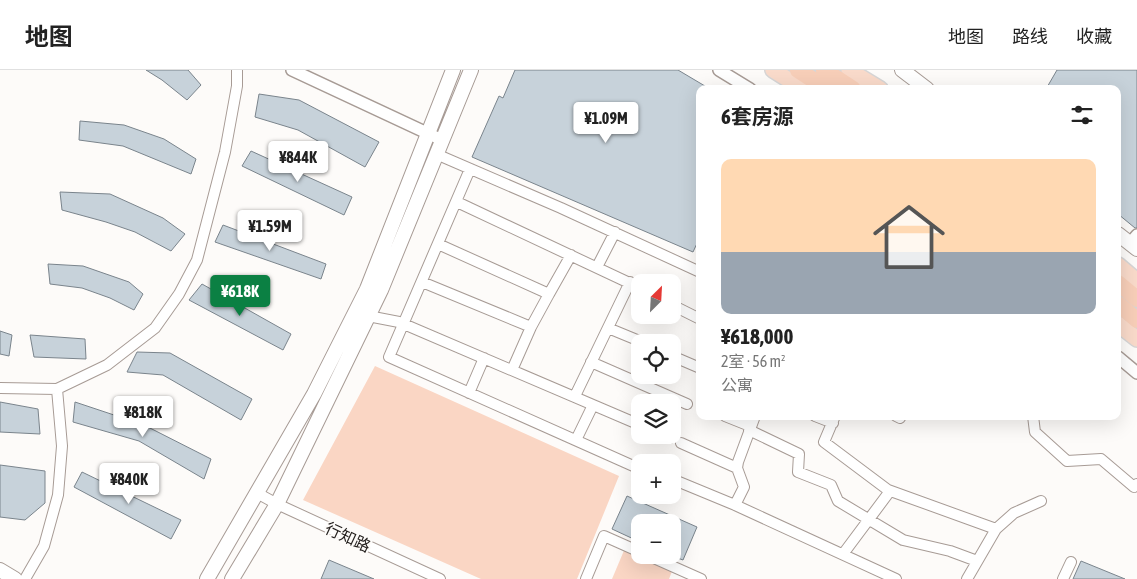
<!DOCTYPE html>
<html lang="zh">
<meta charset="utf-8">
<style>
:root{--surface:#fff;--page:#f2f2f2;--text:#222;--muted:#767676;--line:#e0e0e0;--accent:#0b8043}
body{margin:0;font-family:"Asap Condensed","Noto Sans SC",sans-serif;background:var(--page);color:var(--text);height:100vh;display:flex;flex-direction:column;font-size:19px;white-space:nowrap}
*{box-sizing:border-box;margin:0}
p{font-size:16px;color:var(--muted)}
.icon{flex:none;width:28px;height:28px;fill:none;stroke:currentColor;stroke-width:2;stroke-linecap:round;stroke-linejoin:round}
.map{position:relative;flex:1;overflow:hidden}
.sheet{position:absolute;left:696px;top:15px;width:425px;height:335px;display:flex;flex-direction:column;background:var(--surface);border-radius:10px;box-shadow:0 5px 20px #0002}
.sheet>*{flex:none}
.needle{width:32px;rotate:24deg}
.buttons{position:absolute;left:631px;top:204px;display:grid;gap:10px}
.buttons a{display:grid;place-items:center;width:50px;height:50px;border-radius:10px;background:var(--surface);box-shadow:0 5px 20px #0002;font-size:25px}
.price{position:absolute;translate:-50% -42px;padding:0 11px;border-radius:5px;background:#fff;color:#222;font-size:16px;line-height:32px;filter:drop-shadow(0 1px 2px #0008)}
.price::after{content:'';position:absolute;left:50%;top:30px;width:15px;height:11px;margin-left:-8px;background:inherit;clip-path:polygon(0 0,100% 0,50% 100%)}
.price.selected{background:var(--accent);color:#fff}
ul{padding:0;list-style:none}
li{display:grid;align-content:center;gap:10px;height:265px;padding:0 25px}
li+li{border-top:1px solid var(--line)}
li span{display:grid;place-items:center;height:155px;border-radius:10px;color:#555}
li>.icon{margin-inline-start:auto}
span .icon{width:90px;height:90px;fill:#fffc;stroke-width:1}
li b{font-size:21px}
h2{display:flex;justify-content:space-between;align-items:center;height:60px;padding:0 25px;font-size:21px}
header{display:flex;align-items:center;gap:30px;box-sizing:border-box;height:70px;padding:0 25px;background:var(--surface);border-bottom:1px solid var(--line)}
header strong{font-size:24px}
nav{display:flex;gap:28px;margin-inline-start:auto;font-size:18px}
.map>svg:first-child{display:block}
</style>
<header>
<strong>地图</strong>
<nav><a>地图</a><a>路线</a><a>收藏</a></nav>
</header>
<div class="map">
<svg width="1137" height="509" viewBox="0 0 1137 509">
<rect width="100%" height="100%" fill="#fdfbf9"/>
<path fill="#fad6c4" d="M375,296l244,110 -42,103h-96l-178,-79z
M628,471l12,5v9h21l15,6 -7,18h-57z"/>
<path fill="#c7d2da" stroke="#7a848c" d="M146,0h42l13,15 -14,15 -25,-20z
M515,0h163l32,19h-10v148l-7,15 -221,-95 27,-61 4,2z
M1057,0h80v158h-2l-17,-14v-125h-72z
M259,24l40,6 80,42 -14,25 -67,-37 -43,-13z
M80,51l44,4 40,14 32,20 -5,15 -68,-28 -44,-6z
M251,81l101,46 -8,18 -102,-49z
M60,122l50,2 53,24 22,16 -14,17 -36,-19 -29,-10 -44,-12z
M223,155l103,39 -5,15 -106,-37z
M48,194l35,2 46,16 14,12 -9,16 -24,-12 -28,-10 -32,-4z
M202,214l89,50 -8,16 -94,-50z
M0,261l12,4 -3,21 -9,-2z
M30,265l55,4 1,20 -52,-2z
M137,282l33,1 82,46 -11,21 -78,-45 -36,-3z
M0,332l38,7 2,25 -40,-2z
M75,332l69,23 67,34 -7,20 -65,-38 -66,-19z
M0,395l45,6v32l-20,17 -25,-3z
M82,402l99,48 -10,19 -97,-52z
M627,426l70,31 -14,33 -11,-4v-34h-32v20l-28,-13z
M329,490l45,19h-53z
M1081,491l44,18h-52z"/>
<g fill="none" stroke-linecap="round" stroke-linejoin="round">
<g stroke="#a79b95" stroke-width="12">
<path id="minor" d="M436,84l125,54 139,64
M470,99l-81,188 251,112
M457,132l183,86
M438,174l111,50 22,-39
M597,197l18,-35
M422,212l109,45
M672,235l28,14
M368,246l31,6 241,103
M608,258l34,14
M672,286l28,12
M591,292l96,42
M512,300l19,-43 18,-33
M0,318l57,1 50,-24 48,-37 24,-34 18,-34 28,-108 12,-66v-16
M469,323l15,-35
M575,326l55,-114
M725,346l25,10
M815,346l18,7
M835,346l-11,26 64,48 108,39
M896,346l4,2
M1033,346l2,16 32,29 34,-2 33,28 3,-3
M749,360l50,24 -1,18 33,13 7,16 65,39 47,11 27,10
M662,365l8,3
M576,370l17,-35
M681,373l56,25
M672,409l63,26 161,74
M257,423l20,11 163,75
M735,435l9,-18 -7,-19 1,-6 17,-46
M843,484l47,-63
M647,485l54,24
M25,509l19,-33 14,-51 4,-49 -5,-57
M586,509l18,-43 36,16
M967,509l29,-50 18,-16 27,-12
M1063,509l8,-17"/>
</g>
<g stroke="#a79b95" stroke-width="14">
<path id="tertiary" d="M292,0l150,70
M719,0l31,19
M1130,173l7,-8
M1118,287l19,16"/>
</g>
<g stroke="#a79b95" stroke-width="16">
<path id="secondary" d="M902,0l25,19
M1118,164l19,15
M0,500l15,9
M207,509l107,-185 53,-105 86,-219
M232,509l45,-75 104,-214 90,-220"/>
</g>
<g stroke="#d7d6d6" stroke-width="18">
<path id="primary" d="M773,0l30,19
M849,0l31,19
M1118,195l19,16
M1118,254l19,15"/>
</g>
<g stroke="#d7d6d6" stroke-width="19">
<path id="trunk" d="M798,0l29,19
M824,0l29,19
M1118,213l19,16
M1118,234l19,16"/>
</g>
<use href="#minor" stroke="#fff" stroke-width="10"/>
<use href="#tertiary" stroke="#fff" stroke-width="11"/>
<use href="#secondary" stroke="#fff" stroke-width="14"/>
<use href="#primary" stroke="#f9daca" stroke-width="15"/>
<use href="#trunk" stroke="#f7ceb8" stroke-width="16"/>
</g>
<g text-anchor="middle" stroke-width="4" stroke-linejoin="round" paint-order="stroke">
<g font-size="16" fill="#221e1c" stroke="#fdfbf9">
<text transform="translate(348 467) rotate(25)" y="6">行知路</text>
</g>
</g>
</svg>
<div class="buttons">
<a><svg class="needle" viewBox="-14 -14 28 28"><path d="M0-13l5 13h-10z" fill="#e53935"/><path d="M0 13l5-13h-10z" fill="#767676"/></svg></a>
<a><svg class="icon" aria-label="locate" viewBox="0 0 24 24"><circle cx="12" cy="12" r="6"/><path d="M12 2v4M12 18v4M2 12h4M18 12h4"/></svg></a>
<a><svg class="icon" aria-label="layers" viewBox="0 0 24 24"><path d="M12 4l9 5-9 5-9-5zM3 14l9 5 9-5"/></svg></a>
<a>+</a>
<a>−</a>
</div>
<b class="price" style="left:606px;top:74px">¥1.09M</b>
<b class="price" style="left:298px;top:113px">¥844K</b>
<b class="price" style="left:270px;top:182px">¥1.59M</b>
<b class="price selected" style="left:240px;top:247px">¥618K</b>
<b class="price" style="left:143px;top:368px">¥818K</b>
<b class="price" style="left:129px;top:435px">¥840K</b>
<section class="sheet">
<h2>6套房源<svg class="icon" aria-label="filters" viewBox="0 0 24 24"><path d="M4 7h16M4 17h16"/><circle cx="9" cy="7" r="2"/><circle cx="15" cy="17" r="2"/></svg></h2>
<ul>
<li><span style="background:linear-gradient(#ffd9b3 60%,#9aa5b1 0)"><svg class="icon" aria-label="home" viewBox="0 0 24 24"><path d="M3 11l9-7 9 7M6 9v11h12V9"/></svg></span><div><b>¥618,000</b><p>2室 · 56 m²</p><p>公寓</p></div></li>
</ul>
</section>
</div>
